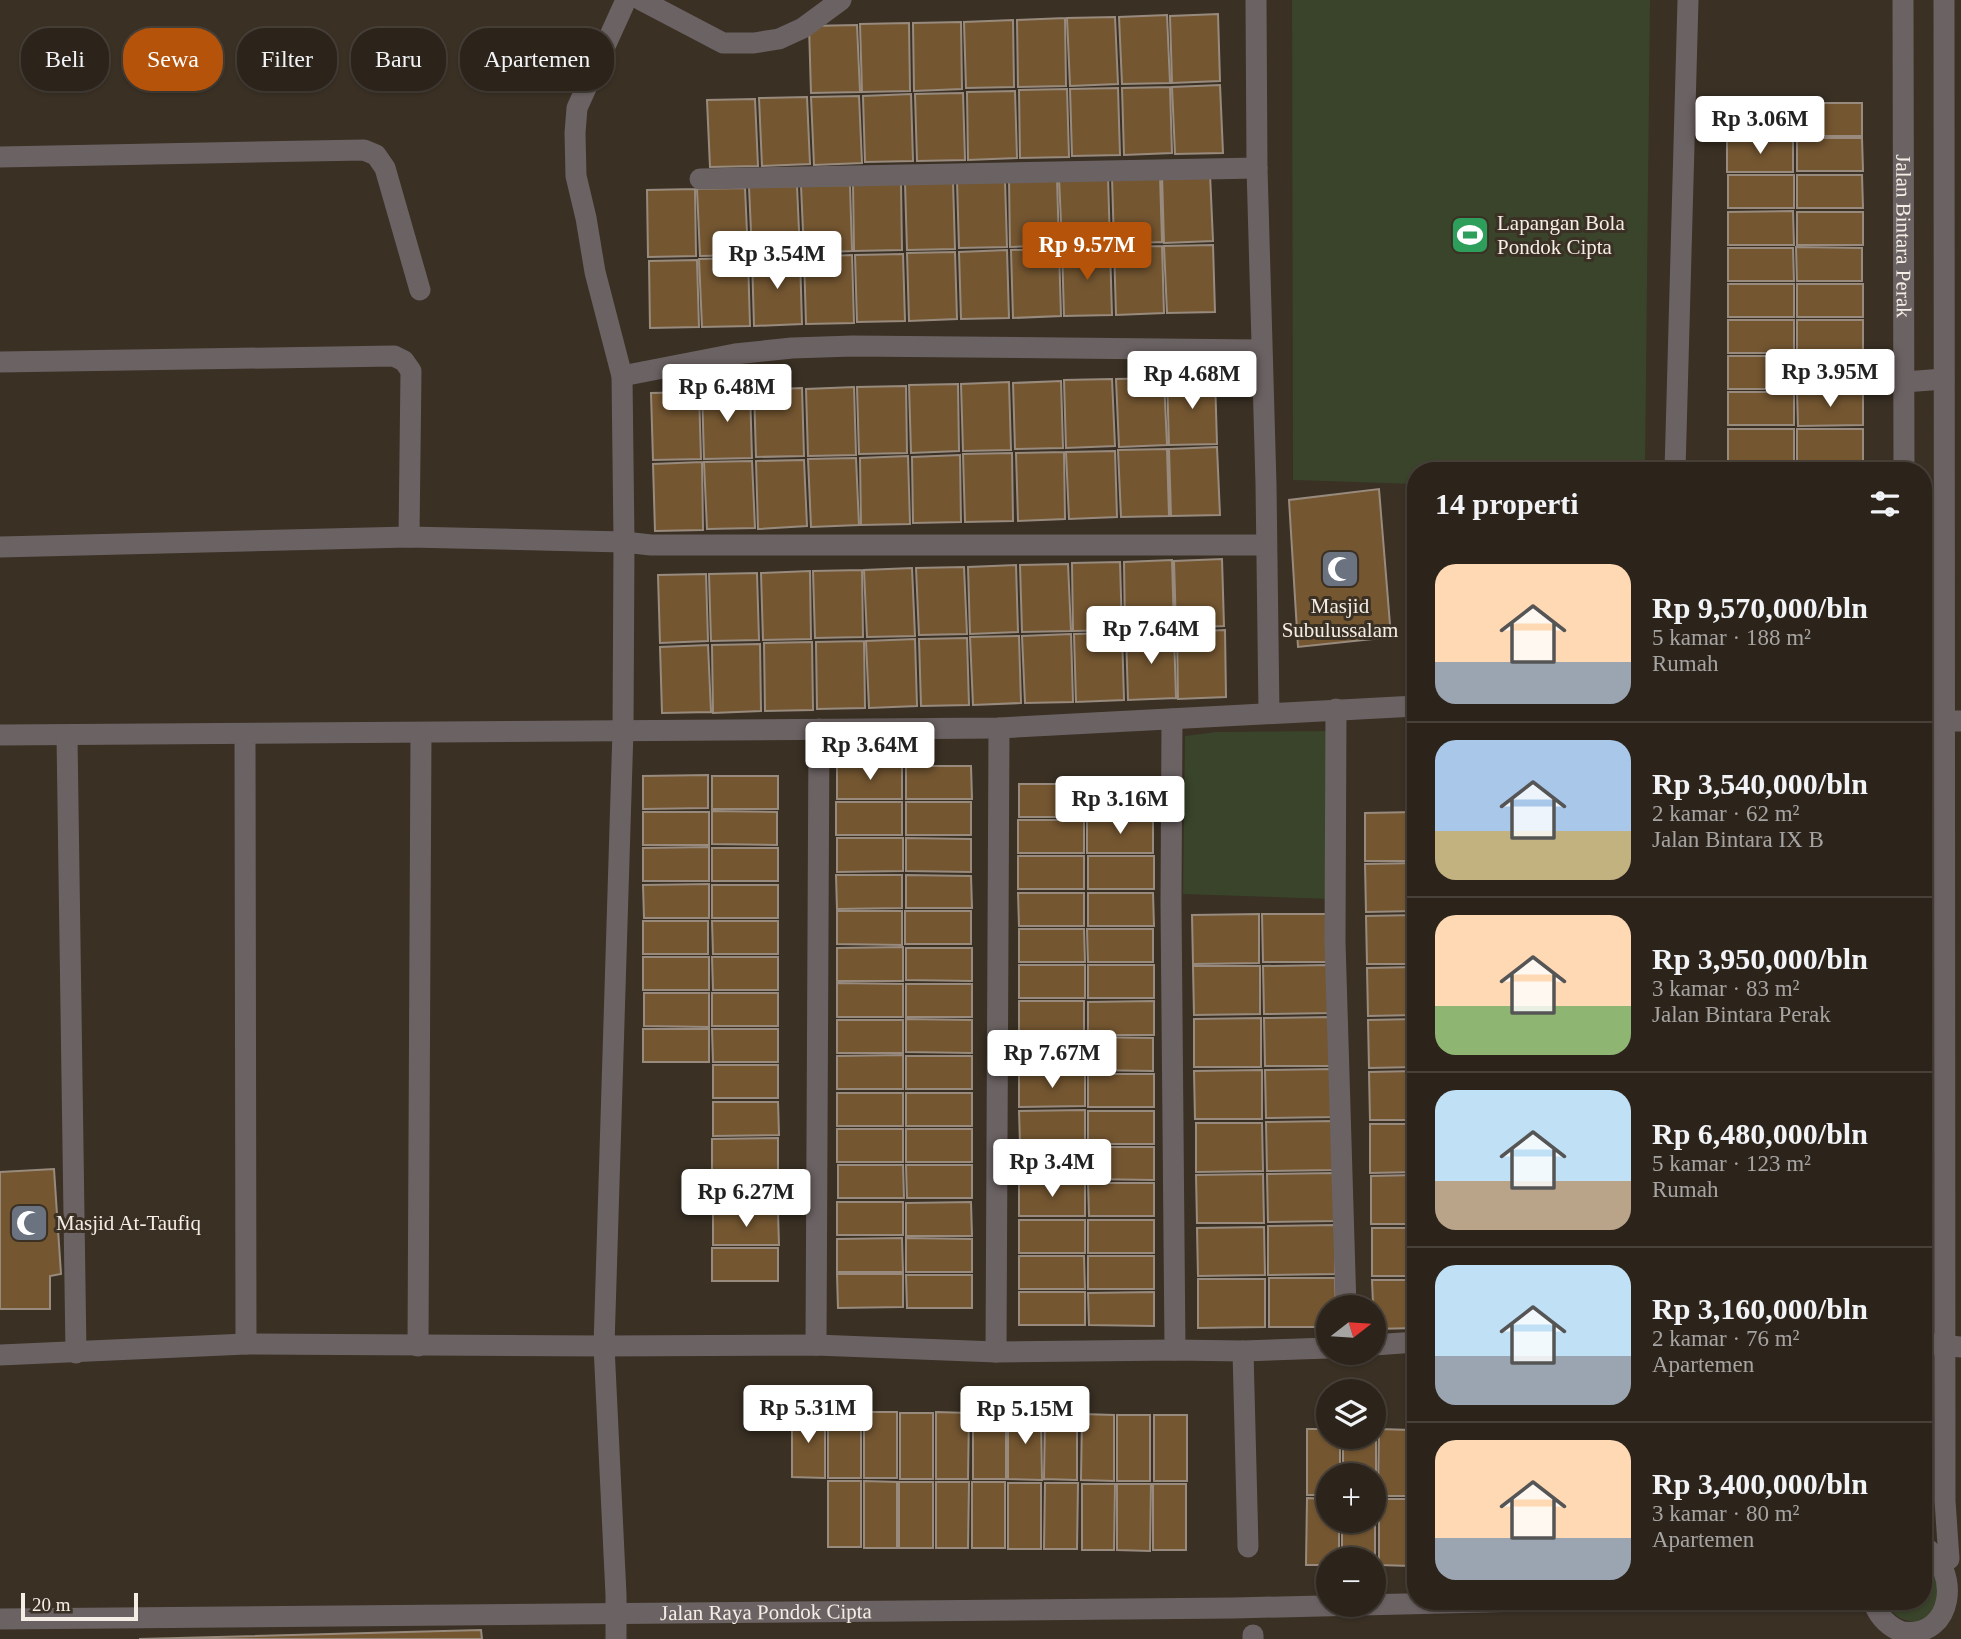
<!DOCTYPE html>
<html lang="id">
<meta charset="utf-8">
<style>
:root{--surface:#2c241b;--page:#383028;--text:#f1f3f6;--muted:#a6a4a3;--line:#48413a;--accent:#b45309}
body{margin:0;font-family:"Times New Roman",serif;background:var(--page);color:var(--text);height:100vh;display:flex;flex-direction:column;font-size:26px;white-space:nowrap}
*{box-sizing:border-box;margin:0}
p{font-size:23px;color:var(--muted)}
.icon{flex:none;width:38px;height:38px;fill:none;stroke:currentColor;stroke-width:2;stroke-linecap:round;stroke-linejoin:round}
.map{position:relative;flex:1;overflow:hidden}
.details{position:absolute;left:1407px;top:462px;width:525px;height:1148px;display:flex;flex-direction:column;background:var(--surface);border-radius:28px;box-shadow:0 2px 5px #0004,0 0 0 2px var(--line)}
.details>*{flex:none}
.top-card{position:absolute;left:21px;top:28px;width:665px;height:63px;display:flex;gap:14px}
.needle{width:46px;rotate:73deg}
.fabs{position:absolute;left:1316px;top:1295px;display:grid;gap:14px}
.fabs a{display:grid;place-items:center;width:70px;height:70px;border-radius:50%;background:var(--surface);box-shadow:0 2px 5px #0004,0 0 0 2px var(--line);font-size:35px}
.scale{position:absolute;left:21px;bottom:18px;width:117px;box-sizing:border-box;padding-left:7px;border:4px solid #f5eee6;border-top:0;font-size:19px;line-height:24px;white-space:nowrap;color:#f5eee6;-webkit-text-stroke:5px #3a3024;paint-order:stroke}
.price{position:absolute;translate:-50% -60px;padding:0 16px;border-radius:7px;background:#fff;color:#222;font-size:23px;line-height:46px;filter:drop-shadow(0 2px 4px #0008)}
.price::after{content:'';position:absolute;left:50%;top:42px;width:21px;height:16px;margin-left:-10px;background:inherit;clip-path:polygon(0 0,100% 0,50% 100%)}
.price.active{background:var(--accent);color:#fff}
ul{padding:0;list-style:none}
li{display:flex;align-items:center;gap:21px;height:175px;padding:0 28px}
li+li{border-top:2px solid var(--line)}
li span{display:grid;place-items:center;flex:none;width:196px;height:140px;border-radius:21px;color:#555}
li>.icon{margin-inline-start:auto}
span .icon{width:84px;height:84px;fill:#fffc;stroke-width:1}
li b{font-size:30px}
h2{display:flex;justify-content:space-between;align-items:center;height:84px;padding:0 28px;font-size:30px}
.tag{padding:0 24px;border-radius:28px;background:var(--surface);box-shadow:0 2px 5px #0004,0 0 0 2px var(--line);font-size:24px;line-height:63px}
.tag.active{background:var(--accent);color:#fff}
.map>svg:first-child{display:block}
</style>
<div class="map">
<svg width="1961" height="1639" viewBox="0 0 1961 1639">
<rect width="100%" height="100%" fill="#3a3024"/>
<path fill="#39442a" d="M1292,0h358l-5,471h-229v13l-123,-4z
M1331,731v168l-148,-5 2,-158 31,-4z
M1923,1554l28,22 -23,47c-20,-1 -33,-2 -42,-22h37z"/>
<path fill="#745631" stroke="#988b7d" stroke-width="2" d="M1218,14l2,67 -48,2 -2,-67z
M1167,15l3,68 -48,1 -3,-67z
M1115,17l3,67 -48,2 -3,-68z
M1065,18l1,68 -48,1 -1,-67z
M1013,20l1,67 -48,1 -2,-66z
M961,22l1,67 -48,2 -1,-68z
M909,23l1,68 -48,1 -2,-68z
M857,25l3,67 -49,1 -2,-67z
M1220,85l3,68 -48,1 -3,-67z
M1170,87l2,66 -48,2 -2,-67z
M1118,88l2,67 -48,1 -2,-67z
M1067,89l2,68 -49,1 -1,-68z
M1015,91l2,67 -49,2 -1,-68z
M963,93l2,67 -48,1 -2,-67z
M911,94l2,67 -48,1 -2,-66z
M859,96l3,67 -48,2 -3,-68z
M807,97l3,67 -48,2 -3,-68z
M755,99l3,67 -48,1 -3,-67z
M1793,102l1,34h-66v-33z
M1796,103h66v33h-66z
M1797,138h65l1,33h-66z
M1727,139h66v33h-66z
M1210,174l3,67 -49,2 -2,-68z
M1160,175l2,67 -48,2 -2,-67z
M1728,175h66v33h-66z
M1797,175h65l1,33h-66z
M1108,176l2,68 -48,1 -3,-67z
M1057,178l2,67 -49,2 -1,-68z
M1005,180l2,67 -48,1 -2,-67z
M953,181l2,68 -48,1 -2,-67z
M901,183l1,67 -48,1 -1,-67z
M850,185l2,66 -48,2 -3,-67z
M797,186l3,67 -48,1 -3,-67z
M745,188l3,67 -48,1 -3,-67z
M695,189l1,67 -48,1 -1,-67z
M1793,211l1,34h-66v-33z
M1797,212h66v33h-66z
M1213,245l2,67 -48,1 -3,-67z
M1162,246l2,67 -48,2 -2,-68z
M1796,247l66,1v33h-65z
M1110,248l2,67 -48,1 -2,-67z
M1728,248h65l1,33h-66z
M1059,249l2,67 -48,2 -2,-68z
M1007,250l2,68 -48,1 -2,-67z
M955,252l2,67 -48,2 -2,-68z
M903,254l2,67 -48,1 -2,-67z
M852,255l2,68 -48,1 -2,-67z
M800,257l2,67 -48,2 -2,-68z
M748,258l2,68 -48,1 -3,-68z
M697,260l2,67 -49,1 -1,-67z
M1728,284h66v33h-66z
M1797,284h66v33h-66z
M1728,320h66v33h-66z
M1797,320h66v33h-66z
M1728,356h66v33h-66z
M1797,356h65l1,33h-66z
M1215,377l2,67 -48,1 -2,-67z
M1164,378l3,67 -48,2 -3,-68z
M1112,379l3,67 -49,2 -2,-68z
M1061,381l2,67 -48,1 -2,-66z
M1009,382l2,68 -48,1 -2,-67z
M958,384l1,67 -48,2 -2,-68z
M906,386l1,67 -48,1 -2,-67z
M854,387l2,68 -48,1 -2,-67z
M802,388l2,68 -48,1 -2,-67z
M750,390l2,68 -48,1 -2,-68z
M699,392l2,67 -48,1 -2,-67z
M1728,392h66v33h-66z
M1797,392h66v33l-65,1z
M1728,429h66v33h-66z
M1797,429h66v33h-66z
M1217,447l3,68 -49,1 -2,-67z
M1167,449l2,67 -48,1 -3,-67z
M1115,451l2,66 -48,2 -3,-67z
M1064,452l1,67 -47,2 -2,-68z
M1012,453l1,68 -48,1 -2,-68z
M960,455l1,67 -48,1 -1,-66z
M908,456l2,68 -49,1 -1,-67z
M856,458l3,67 -48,2 -3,-68z
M804,460l3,66 -49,3 -2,-68z
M752,461l3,67 -48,1 -3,-67z
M702,462l1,68 -48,1 -2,-67z
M1728,465h66v6h-66z
M1863,465v6h-66v-5z
M1379,489l12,148 -93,10 -9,-147z
M1222,559l2,67 -48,2 -2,-67z
M1172,560l2,68 -49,1 -1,-67z
M1120,562l2,68 -49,1 -1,-68z
M1068,564l3,67 -49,1 -2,-67z
M1016,565l2,67 -48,2 -2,-67z
M964,567l3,67 -48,1 -3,-67z
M912,568l3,68 -48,1 -3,-67z
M862,570l1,67 -48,1 -2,-67z
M810,571l1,68 -48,1 -2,-67z
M757,573l2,67 -48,1 -2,-67z
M706,574l2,67 -48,2 -2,-68z
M1225,630l1,67 -48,2 -1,-67z
M1174,632l2,66 -48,2 -2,-67z
M1122,633l2,67 -48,2 -2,-68z
M1071,634l2,68 -48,1 -3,-67z
M1019,636l2,67 -48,2 -3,-68z
M967,638l2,67 -48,1 -2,-67z
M915,639l2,67 -48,2 -3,-67z
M864,641l1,67 -48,1 -1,-67z
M812,642l1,68 -48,1 -1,-68z
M760,644l1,67 -48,2 -1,-68z
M708,645l3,67 -49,1 -2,-66z
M837,766h65v33h-65z
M906,766h65l1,33h-66z
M708,775v33l-65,1v-33z
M712,776h66v33h-66z
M1019,784h65v33h-65z
M1087,784h66v33h-65z
M836,802h66v33h-66z
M906,802h65v33h-65z
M712,811l65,1v33l-65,-1z
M643,812h66v33h-66z
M1416,812v49h-51v-48z
M1018,820h66v33h-66z
M1087,820h66v33h-66z
M837,838h66v33l-66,1z
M906,838l65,1v33l-65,-1z
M709,847v34h-66v-33z
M712,848h66v33h-66z
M1018,856h66v33h-66z
M1088,856h66v33h-66z
M1416,863v48l-50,1 -1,-48z
M836,875h66v33l-65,1z
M906,875l65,1 1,32h-66z
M709,884v34h-65l-1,-33z
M712,885h66v33h-66z
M1018,893h66v33h-65z
M1088,893h65l1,33h-66z
M837,911h65v34l-65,-1z
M905,911h66v33h-66z
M1259,914v49l-66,1 -1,-49z
M1262,914h68v48h-67z
M1416,915v49h-49l-1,-48z
M643,921h65v33h-65z
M712,921h66v33h-65z
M1019,929h65l1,33h-66z
M1087,929h66v33h-65z
M903,947v34h-66v-33z
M906,948h66v33l-66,-1z
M643,957h66v33h-66z
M712,957h66v33h-65z
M1019,965h66v33h-66z
M1088,965h66v33h-66z
M1330,965l1,48 -67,1 -1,-48z
M1193,966h67v48l-66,1z
M1416,967v48l-48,1 -1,-48z
M837,983l66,1v33h-66z
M906,984h66v33h-66z
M644,993h65v34l-65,-1z
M712,993h66v33h-66z
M1019,1001h65v33h-65z
M1154,1001v34h-66v-33z
M1331,1017l1,49h-67l-1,-48z
M1261,1018v49h-67v-48z
M906,1019l66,1v33l-66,-1z
M1416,1019v48l-47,1 -1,-48z
M837,1020h66v33h-66z
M643,1029h66v33h-66z
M712,1029h66v33h-65z
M1085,1037v34h-66v-33z
M1088,1037l65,1v33l-65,-1z
M903,1055v34h-66v-33z
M906,1056h66v33h-66z
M713,1065h65v33h-65z
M1332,1069l1,48 -67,1 -1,-48z
M1262,1070v49h-67l-1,-48z
M1416,1071v49h-46l-1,-48z
M1019,1073h66v33l-66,1z
M1088,1074h66v33h-66z
M837,1093h66v33h-66z
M906,1093h66v33h-66z
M713,1102h65l1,33 -66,1z
M1085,1110v33l-65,1 -1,-33z
M1088,1111h66v33h-66z
M1333,1121v49l-66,1 -1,-49z
M1196,1123h66l1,48 -67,1z
M1370,1124h46v48l-46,1z
M837,1129h66v33h-66z
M906,1129h66v33h-66z
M778,1138v33l-66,1v-33z
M1084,1146l1,34h-66v-33z
M1088,1147h66v33l-66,-1z
M838,1165h65l1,33h-66z
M906,1165h66v33h-65z
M54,1169l7,105 -11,2v33h-50v-137z
M1334,1173v48l-66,1 -1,-48z
M713,1174h66v33l-66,1z
M1263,1174l1,49h-67l-1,-48z
M1416,1175v49h-45v-48z
M1085,1182v34h-66v-33z
M1088,1183h66v33h-65z
M837,1202h66v33h-66z
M971,1202l1,34h-66v-33z
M713,1212h65l1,33h-66z
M1019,1220h66v33h-66z
M1088,1220h66v33h-66z
M1335,1225v49l-67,1v-49z
M1264,1227l1,48 -67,1 -1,-48z
M1372,1228h44v48h-44z
M902,1238l1,34h-66v-33z
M906,1238l66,1v33h-66z
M712,1248h66v33h-66z
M1019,1256h65l1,33h-66z
M1088,1256h66v33h-66z
M837,1274h66v33l-65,1z
M906,1275h66v33h-65z
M1269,1278h66l1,29h-8v20h-59z
M1198,1279h67v48l-67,1z
M1372,1280h44v48l-42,1z
M1019,1292h66v33h-66z
M1154,1292v34l-65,-1 -1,-32z
M792,1411l33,1v66l-33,-1z
M828,1412h33v66h-33z
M864,1412h33v66h-33z
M936,1412l33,1 -1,66h-32z
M900,1413h33v66h-33z
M973,1413h33v66h-33z
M1008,1413h33l1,67 -34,-1z
M1045,1413l32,1v66l-33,-1z
M1082,1414l32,1v66l-33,-1z
M1117,1415h33v66h-33z
M1154,1415h33v66h-33z
M1307,1429h21v8h12v38h-12v20h-21z
M1379,1429l32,1v66h-33z
M1374,1430h2v66h-2v-21h-31v-38h31z
M828,1481h33v66h-33z
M864,1481l33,1v66h-33z
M899,1482h34v66h-34z
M936,1482h33l-1,66h-32z
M972,1482h33v66h-33z
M1008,1483h33v66h-33z
M1045,1483h33l-1,66h-33z
M1082,1484h33l-1,66h-32z
M1117,1484h34l-1,67 -33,-1z
M1153,1484h33v66h-33z
M1307,1498l21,1v22h11v38h-11v6h-22z
M1374,1499h1v66h-1v-6h-32v-38h32z
M1379,1499h33l-1,67 -32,-1z
M481,1630l1,9h-343z"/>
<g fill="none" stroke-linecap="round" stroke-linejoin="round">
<g stroke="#6b6263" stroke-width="21">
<path d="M641,0l82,43h31l25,-4 24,-11 38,-28"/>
<path d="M1256,0l1,168 9,316 3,229"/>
<path id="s1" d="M1903,0l1,471"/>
<path d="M1944,0l1,1501 4,58"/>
<path d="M0,157l364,-7 12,5 9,13 35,122"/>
<path d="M700,179l557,-11"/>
<path d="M0,362l394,-6 10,5 7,10 -2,166"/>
<path d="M622,376l113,-22 57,-6 61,-2 408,4"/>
<path d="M1904,382l40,-3"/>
<path d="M1675,471l13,-471"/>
<path d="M0,547l409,-10 215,5 27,3h614"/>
<path d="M1336,709l-1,233 11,365"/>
<path d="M1172,719l-1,184 4,447"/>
<path d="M1923,721h38"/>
<path d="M245,734l1,610"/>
<path d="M0,735l999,-7 417,-22"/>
<path d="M67,736l9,617"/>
<path d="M1923,1343l38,4"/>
<path d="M816,1345l3,-616"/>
<path d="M1374,1345l42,-3"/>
<path d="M418,1346l3,-613"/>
<path d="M1243,1351l5,196"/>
<path d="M996,1352l3,-624"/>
<path d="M0,1355l246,-11 358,2 212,-1 180,7 179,-2 68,1 85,-3"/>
<path d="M1873,1601c5,15 14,25 29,31 53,7 59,-64 21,-86"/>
<path id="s2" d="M0,1619l1234,-11 297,-7"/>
<path d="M1253,1635v4"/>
<path d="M616,1639v-44l-12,-249 19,-616 1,-188 -2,-166 -27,-104 -9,-54 -10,-42 -1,-43 2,-25 49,-108"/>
</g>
</g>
<defs>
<g id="stadium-square" transform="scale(2.0125)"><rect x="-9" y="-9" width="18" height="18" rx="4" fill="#2e9e5b" stroke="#3a3024"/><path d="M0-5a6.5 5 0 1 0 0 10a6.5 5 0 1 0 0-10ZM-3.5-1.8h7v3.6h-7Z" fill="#fff"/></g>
<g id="mosque-square" transform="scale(2.0125)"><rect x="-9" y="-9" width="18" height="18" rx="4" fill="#6b7280" stroke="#3a3024"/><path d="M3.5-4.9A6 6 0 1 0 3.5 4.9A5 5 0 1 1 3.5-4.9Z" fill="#fff"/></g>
</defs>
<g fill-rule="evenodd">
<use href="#stadium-square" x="1470" y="235"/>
<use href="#mosque-square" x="1340" y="569"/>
<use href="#mosque-square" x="29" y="1223"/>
</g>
<g text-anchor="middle" stroke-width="6" stroke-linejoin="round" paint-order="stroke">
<g font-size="21" fill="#f5eee6" stroke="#3a3024" text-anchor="start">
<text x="1497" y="230">Lapangan Bola<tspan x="1497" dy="24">Pondok Cipta</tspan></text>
<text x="1340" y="613" text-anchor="middle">Masjid<tspan x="1340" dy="24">Subulussalam</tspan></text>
<text x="56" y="1230">Masjid At-Taufiq</text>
</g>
<g font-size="21" fill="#f5eee6" stroke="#3a3024">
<text dy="7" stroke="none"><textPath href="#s1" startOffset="236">Jalan Bintara Perak</textPath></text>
<text dy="7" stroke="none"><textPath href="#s2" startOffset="766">Jalan Raya Pondok Cipta</textPath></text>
</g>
</g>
</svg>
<div class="fabs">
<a><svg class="needle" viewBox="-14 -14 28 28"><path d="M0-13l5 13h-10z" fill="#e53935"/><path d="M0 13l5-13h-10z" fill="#a6a4a3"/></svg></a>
<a><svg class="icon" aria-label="layers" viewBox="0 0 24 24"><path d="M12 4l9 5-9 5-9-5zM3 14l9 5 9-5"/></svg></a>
<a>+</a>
<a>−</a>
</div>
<div class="scale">20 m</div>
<b class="price" style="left:1760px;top:156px">Rp 3.06M</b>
<b class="price active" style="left:1087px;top:282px">Rp 9.57M</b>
<b class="price" style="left:777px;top:291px">Rp 3.54M</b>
<b class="price" style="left:1830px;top:409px">Rp 3.95M</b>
<b class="price" style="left:1192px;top:411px">Rp 4.68M</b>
<b class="price" style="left:727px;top:424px">Rp 6.48M</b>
<b class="price" style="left:1151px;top:666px">Rp 7.64M</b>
<b class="price" style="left:870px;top:782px">Rp 3.64M</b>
<b class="price" style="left:1120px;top:836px">Rp 3.16M</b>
<b class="price" style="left:1052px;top:1090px">Rp 7.67M</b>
<b class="price" style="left:1052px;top:1199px">Rp 3.4M</b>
<b class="price" style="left:746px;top:1229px">Rp 6.27M</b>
<b class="price" style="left:808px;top:1445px">Rp 5.31M</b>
<b class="price" style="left:1025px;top:1446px">Rp 5.15M</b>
<div class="top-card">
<a class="tag">Beli</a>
<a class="tag active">Sewa</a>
<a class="tag">Filter</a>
<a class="tag">Baru</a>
<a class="tag">Apartemen</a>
</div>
<section class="details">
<h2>14 properti<svg class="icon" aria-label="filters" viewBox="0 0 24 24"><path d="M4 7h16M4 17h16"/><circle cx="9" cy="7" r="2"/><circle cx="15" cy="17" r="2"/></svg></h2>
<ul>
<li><span style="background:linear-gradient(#ffd9b3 70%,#9aa5b1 0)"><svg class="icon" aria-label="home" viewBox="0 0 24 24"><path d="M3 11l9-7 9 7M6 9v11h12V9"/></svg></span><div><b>Rp 9,570,000/bln</b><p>5 kamar · 188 m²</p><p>Rumah</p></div></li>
<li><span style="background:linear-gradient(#a9c7e8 65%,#c2b280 0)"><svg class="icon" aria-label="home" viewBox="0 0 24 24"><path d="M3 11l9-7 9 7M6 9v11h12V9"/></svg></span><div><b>Rp 3,540,000/bln</b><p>2 kamar · 62 m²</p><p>Jalan Bintara IX B</p></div></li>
<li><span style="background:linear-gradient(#ffd9b3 65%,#8fb573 0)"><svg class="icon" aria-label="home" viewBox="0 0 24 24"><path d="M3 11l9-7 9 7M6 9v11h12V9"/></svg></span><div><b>Rp 3,950,000/bln</b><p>3 kamar · 83 m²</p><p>Jalan Bintara Perak</p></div></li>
<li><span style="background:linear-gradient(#bfe0f5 65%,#b9a48a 0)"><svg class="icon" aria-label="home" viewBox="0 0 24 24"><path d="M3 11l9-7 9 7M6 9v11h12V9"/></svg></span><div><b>Rp 6,480,000/bln</b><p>5 kamar · 123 m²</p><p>Rumah</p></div></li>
<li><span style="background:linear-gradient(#bfe0f5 65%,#9aa5b1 0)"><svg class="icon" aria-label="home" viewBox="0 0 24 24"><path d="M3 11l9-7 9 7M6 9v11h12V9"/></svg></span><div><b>Rp 3,160,000/bln</b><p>2 kamar · 76 m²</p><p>Apartemen</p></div></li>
<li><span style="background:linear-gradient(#ffd9b3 70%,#9aa5b1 0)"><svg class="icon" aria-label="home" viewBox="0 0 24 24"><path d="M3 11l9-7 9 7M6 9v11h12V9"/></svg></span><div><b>Rp 3,400,000/bln</b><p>3 kamar · 80 m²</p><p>Apartemen</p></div></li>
</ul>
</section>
</div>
